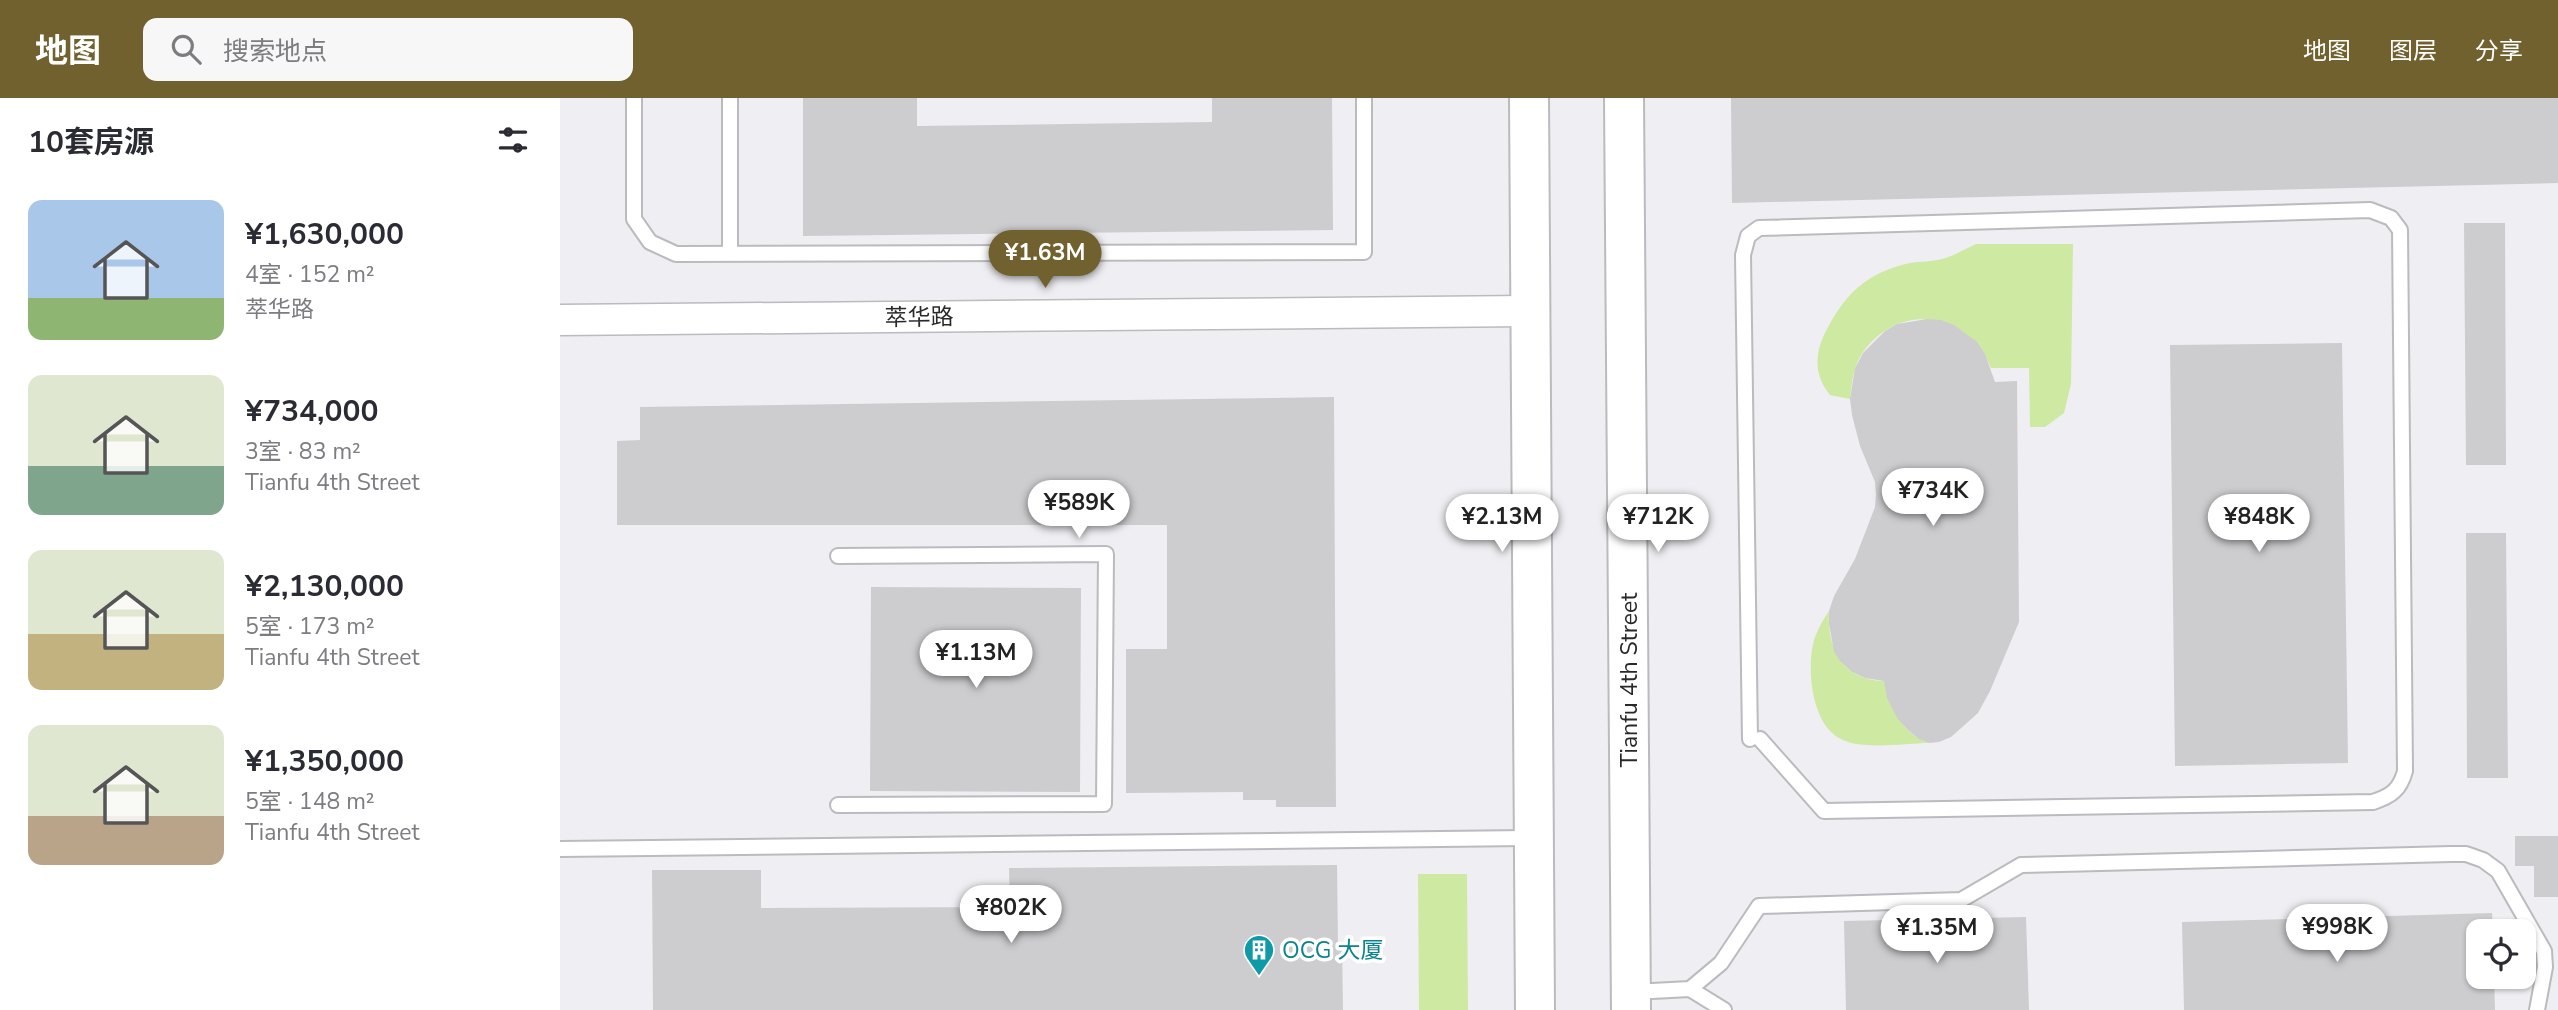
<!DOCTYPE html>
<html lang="zh">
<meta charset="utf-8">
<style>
:root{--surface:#fff;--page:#f7f7f7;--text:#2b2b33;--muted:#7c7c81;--accent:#70612e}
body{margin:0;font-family:"Nunito Sans","Noto Sans SC",sans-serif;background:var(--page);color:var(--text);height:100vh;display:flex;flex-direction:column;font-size:26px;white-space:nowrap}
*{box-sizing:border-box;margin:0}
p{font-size:23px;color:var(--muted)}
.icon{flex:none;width:38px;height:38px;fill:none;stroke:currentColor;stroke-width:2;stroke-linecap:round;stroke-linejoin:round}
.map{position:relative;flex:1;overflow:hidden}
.sheet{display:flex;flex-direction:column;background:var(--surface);width:560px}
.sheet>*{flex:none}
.buttons{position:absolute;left:1906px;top:821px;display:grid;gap:14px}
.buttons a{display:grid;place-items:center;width:70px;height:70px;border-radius:14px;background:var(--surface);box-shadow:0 2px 5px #0004;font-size:35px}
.price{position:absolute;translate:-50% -60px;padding:0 16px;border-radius:24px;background:#fff;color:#222;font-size:23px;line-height:46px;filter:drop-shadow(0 2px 4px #0008)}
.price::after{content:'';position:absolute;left:50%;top:42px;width:21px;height:16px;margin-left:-10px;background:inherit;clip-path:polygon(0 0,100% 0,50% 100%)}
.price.active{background:var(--accent);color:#fff}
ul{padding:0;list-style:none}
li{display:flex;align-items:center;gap:21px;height:175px;padding:0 28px}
li span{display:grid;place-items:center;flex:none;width:196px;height:140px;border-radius:14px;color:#555}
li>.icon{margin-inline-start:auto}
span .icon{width:84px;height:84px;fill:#fffc;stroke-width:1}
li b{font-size:30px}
h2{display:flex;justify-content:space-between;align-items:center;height:84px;padding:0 28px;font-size:30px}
header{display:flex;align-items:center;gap:42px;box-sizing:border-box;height:98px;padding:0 35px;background:var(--accent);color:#fff}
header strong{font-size:33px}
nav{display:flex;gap:38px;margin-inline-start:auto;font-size:24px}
.search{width:490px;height:63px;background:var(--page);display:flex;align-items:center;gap:18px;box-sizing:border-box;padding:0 24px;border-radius:14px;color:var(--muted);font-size:26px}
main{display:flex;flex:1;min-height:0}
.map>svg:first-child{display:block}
</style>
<header>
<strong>地图</strong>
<div class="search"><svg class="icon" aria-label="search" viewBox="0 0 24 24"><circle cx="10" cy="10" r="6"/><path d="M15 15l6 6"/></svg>搜索地点</div>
<nav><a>地图</a><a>图层</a><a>分享</a></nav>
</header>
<main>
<section class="sheet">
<h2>10套房源<svg class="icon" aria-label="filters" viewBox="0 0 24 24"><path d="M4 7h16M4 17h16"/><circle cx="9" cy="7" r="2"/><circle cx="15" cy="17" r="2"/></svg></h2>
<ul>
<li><span style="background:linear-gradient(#a9c7e8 70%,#8fb573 0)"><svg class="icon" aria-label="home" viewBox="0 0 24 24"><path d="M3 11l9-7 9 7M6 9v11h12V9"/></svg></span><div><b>¥1,630,000</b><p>4室 · 152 m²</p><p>萃华路</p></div></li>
<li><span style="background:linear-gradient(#dfe7d0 65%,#7fa58c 0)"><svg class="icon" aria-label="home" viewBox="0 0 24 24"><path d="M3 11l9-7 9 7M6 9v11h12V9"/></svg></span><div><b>¥734,000</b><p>3室 · 83 m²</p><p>Tianfu 4th Street</p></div></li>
<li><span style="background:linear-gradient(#dfe7d0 60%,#c2b280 0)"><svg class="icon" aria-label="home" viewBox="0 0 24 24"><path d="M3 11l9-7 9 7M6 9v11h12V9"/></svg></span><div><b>¥2,130,000</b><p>5室 · 173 m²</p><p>Tianfu 4th Street</p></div></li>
<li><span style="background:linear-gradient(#dfe7d0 65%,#b9a48a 0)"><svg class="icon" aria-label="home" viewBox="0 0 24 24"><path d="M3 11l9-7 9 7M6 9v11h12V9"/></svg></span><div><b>¥1,350,000</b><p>5室 · 148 m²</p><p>Tianfu 4th Street</p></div></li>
</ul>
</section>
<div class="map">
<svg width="1998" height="912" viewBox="0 0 1998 912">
<rect width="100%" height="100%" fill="#efeef2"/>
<path fill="#cee9a2" d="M1416,146h97l-2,140 -7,29 -19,14h-15l-1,-59h-38c-23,-56 -91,-67 -128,-16 -10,14 -11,31 -13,47l-20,-4c-15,-18 -16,-39 -6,-60 20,-40 41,-62 86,-72 10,-2 22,-1 32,-4 12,-3 23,-10 34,-15z
M1269,513c-2,38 13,69 55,70 10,27 16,52 45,62 -24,0 -69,8 -90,-5 -26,-15 -31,-61 -27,-88 2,-15 9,-27 17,-39z
M858,776h49l1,136h-49z"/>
<path fill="#cdcdd0" d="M243,0h114v28l295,-4v-24h120l1,132 -530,6z
M1171,0h827v85l-826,20z
M1904,125h41l1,242h-40z
M1367,221l14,1 13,5 23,17 8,12 10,28 22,-1 2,241 -29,69 -12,22 -27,24 -12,5 -10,1 -10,-4 -10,-8 -12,-13 -10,-20 -3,-17 -19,-3 -13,-6 -11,-10 -7,-10 -5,-28v-13l5,-15 21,-37 20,-52 1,-12 -1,-13 -15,-36 -8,-31 -2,-16 5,-31 8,-15 22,-22 12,-7z
M1782,245l6,420 -173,3 -5,-421z
M774,299l2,410h-60v-7h-33v-8l-117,1v-144h41v-124h-550v-84l23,-1v-33z
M1906,435h40l2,245h-41z
M311,489l210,1 -1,204 -210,-1z
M1955,738h43v61h-24v-31h-19z
M777,767l1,78h4l1,67h-690l-1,-140h109v38l249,-1 -1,-39z
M1932,815l1,18h-15v45h16l1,34h-311l-2,-88z
M1466,819l3,93h-183l-2,-89z"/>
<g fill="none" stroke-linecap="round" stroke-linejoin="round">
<g stroke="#bbbabe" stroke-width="18">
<path id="lane" d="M74,0v121l16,23 26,12 688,-2v-154
M170,0v156
M278,458l268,-2 -2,250 -266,1
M1190,641l-7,-484 5,-19 11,-8 611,-18 21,8 9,12 5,541c-5,19 -14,25 -32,31l-549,9 -64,-72
M0,751l972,-11
M1130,891l31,-26 38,-57 202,-6 60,-35 430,-11h15l17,6 15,11 46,80 1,16 -8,43
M1073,894l57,-3 34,21"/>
</g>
<g stroke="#bbbabe" stroke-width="33">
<path id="street" d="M0,222l970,-9"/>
</g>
<g stroke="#bbbabe" stroke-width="42">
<path id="secondary" d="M969,0l6,912
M1064,0l7,912"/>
</g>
<use href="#lane" stroke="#fff" stroke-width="14"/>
<use href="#street" stroke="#fff" stroke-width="30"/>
<use href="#secondary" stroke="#fff" stroke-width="38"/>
</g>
<defs>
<g id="building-pin" transform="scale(1.575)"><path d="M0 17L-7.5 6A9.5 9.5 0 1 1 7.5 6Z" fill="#0f9aa8" stroke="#fff"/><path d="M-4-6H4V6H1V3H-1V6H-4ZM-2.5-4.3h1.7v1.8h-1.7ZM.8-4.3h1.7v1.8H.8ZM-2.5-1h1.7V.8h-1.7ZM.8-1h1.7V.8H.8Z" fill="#fff"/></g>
</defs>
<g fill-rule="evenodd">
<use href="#building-pin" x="699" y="852"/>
</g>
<g text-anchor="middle" stroke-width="7" stroke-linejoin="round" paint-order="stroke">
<g font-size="23" fill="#29292b" stroke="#fff">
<text transform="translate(359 219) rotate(-1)" y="8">萃华路</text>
<text transform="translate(1069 582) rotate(-90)" y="8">Tianfu 4th Street</text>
</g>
<g font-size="23" fill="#0d838f" stroke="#fff" text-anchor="start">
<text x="722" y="860">OCG 大厦</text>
</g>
</g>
</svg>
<div class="buttons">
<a><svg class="icon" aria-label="locate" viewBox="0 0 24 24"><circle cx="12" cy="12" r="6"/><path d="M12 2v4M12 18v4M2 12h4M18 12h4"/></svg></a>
</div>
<b class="price active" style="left:485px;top:192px">¥1.63M</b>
<b class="price" style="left:1373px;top:430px">¥734K</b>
<b class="price" style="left:519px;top:442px">¥589K</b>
<b class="price" style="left:942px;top:456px">¥2.13M</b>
<b class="price" style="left:1098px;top:456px">¥712K</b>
<b class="price" style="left:1699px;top:456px">¥848K</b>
<b class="price" style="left:416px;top:592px">¥1.13M</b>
<b class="price" style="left:451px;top:847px">¥802K</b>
<b class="price" style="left:1777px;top:866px">¥998K</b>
<b class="price" style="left:1377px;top:867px">¥1.35M</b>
</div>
</main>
